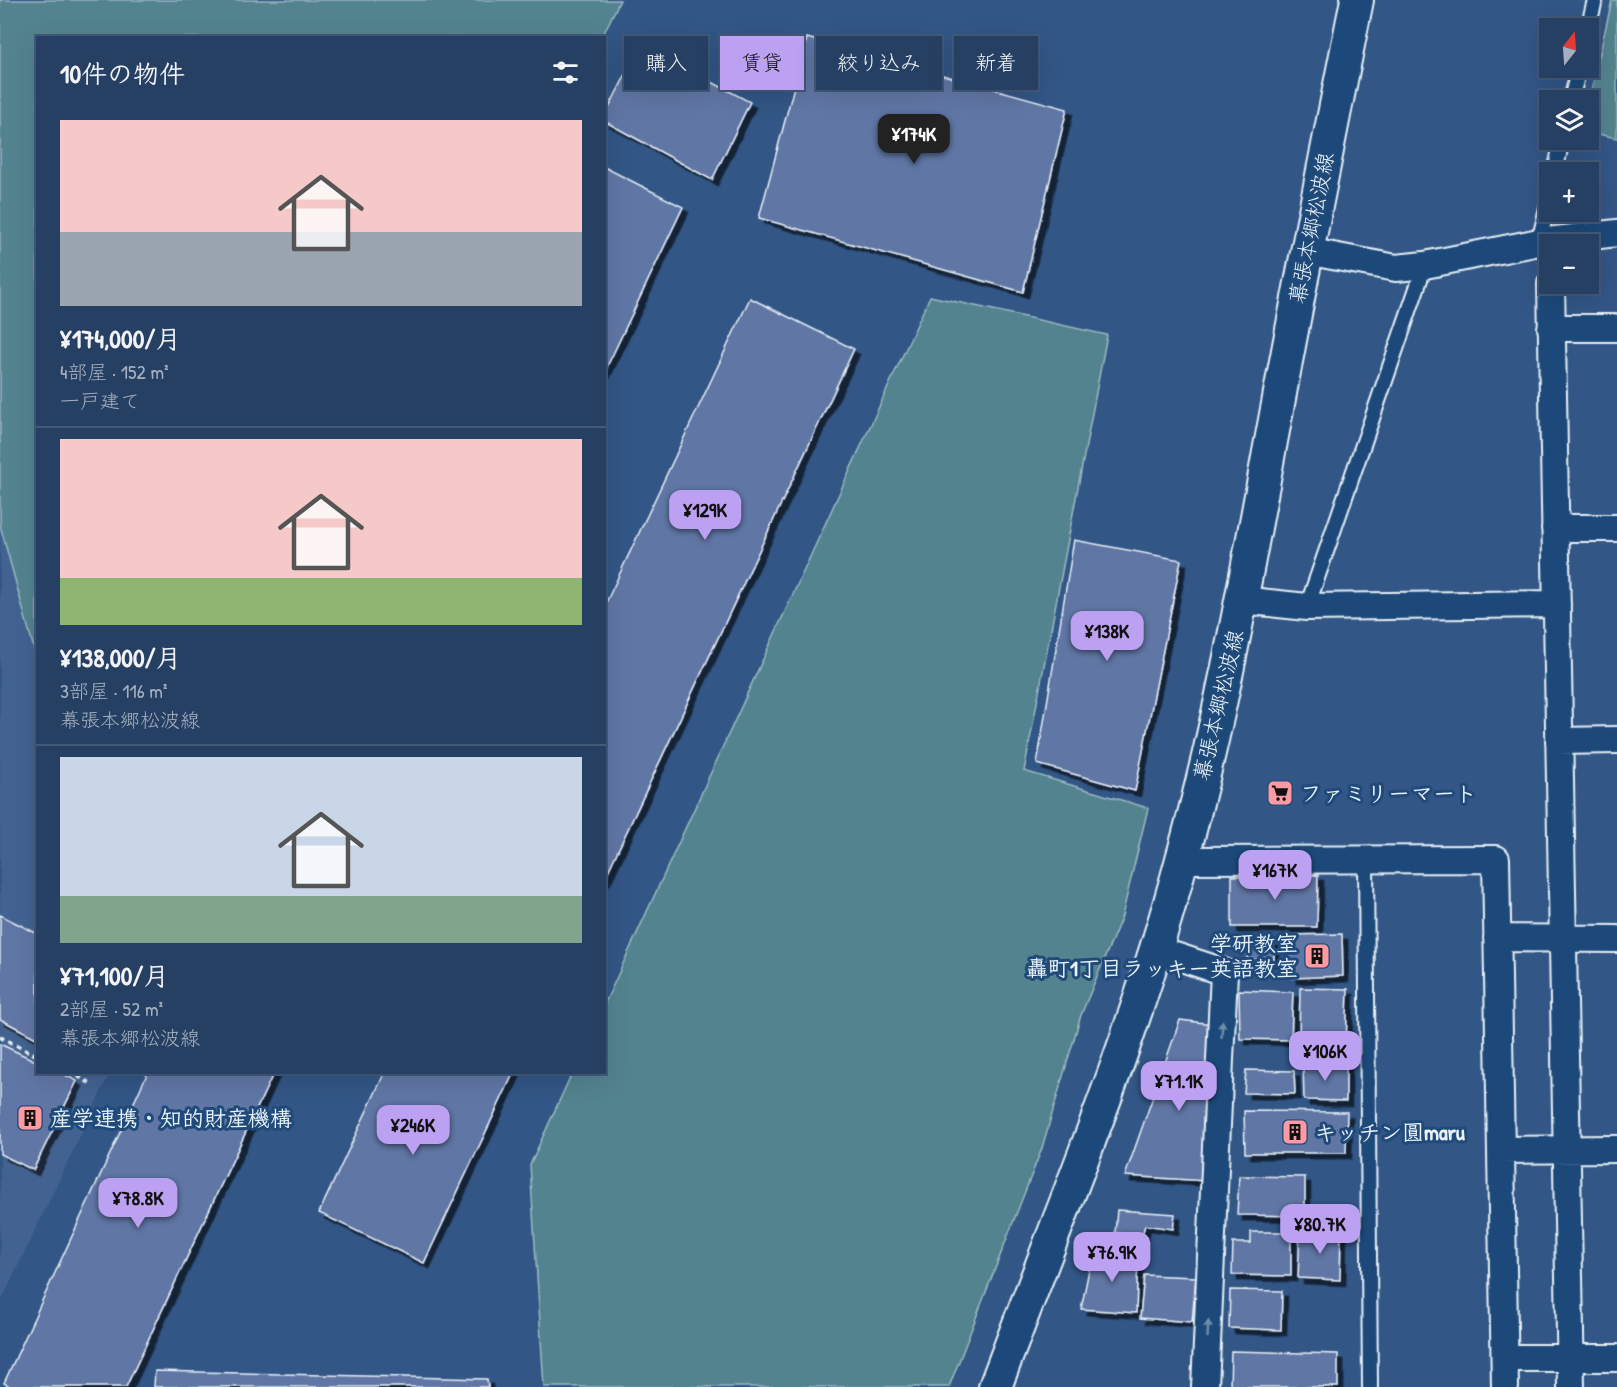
<!DOCTYPE html>
<html lang="ja">
<meta charset="utf-8">
<style>
:root{--surface:#264064;--page:#324b6d;--text:#f1f3f6;--muted:#a4afbf;--line:#425978;--accent:#bca0f2}
body{margin:0;font-family:"Patrick Hand","Klee One",sans-serif;background:var(--page);color:var(--text);height:100vh;display:flex;flex-direction:column;font-size:22px;white-space:nowrap}
*{box-sizing:border-box;margin:0}
p{font-size:20px;color:var(--muted)}
.icon{flex:none;width:33px;height:33px;fill:none;stroke:currentColor;stroke-width:2;stroke-linecap:round;stroke-linejoin:round}
.map{position:relative;flex:1;overflow:hidden}
.sheet{position:absolute;left:36px;top:36px;width:570px;height:1038px;display:flex;flex-direction:column;background:var(--surface);border-radius:0px;box-shadow:0 6px 24px #0002,0 0 0 2px var(--line)}
.sheet>*{flex:none}
.guide{position:absolute;left:624px;top:36px;width:570px;height:54px;display:flex;gap:12px}
.needle{width:39px;rotate:17deg}
.tools{position:absolute;left:1539px;top:18px;display:grid;gap:12px}
.tools a{display:grid;place-items:center;width:60px;height:60px;border-radius:0px;background:var(--surface);box-shadow:0 6px 24px #0002,0 0 0 2px var(--line);font-size:30px}
.price{position:absolute;translate:-50% -51px;padding:0 14px;border-radius:12px;background:var(--accent);color:#111;font-size:20px;line-height:39px;filter:drop-shadow(0 2px 3px #0008)}
.price::after{content:'';position:absolute;left:50%;top:36px;width:18px;height:14px;margin-left:-9px;background:inherit;clip-path:polygon(0 0,100% 0,50% 100%)}
.price.selected{background:#222;color:#fff}
ul{padding:0;list-style:none}
li{display:grid;align-content:center;gap:12px;height:318px;padding:0 24px}
li+li{border-top:2px solid var(--line)}
li span{display:grid;place-items:center;height:186px;border-radius:0px;color:#555}
li>.icon{margin-inline-start:auto}
span .icon{width:108px;height:108px;fill:#fffc;stroke-width:1}
li b{font-size:26px}
h2{display:flex;justify-content:space-between;align-items:center;height:72px;padding:0 24px;font-size:26px}
.chip{padding:0 21px;border-radius:0px;background:var(--surface);box-shadow:0 6px 24px #0002,0 0 0 2px var(--line);font-size:21px;line-height:54px}
.chip.selected{background:var(--accent);color:#111}
.map>svg:first-child{display:block}
</style>
<div class="map">
<svg width="1617" height="1387" viewBox="0 0 1617 1387">
<defs>
<filter id="shadow"><feDropShadow dx="5.5" dy="5.5" stdDeviation="0" flood-color="#0009"/></filter>
</defs>
<rect width="100%" height="100%" fill="#325686"/>
<filter id="ink" filterUnits="userSpaceOnUse"><feTurbulence type="fractalNoise" baseFrequency=".0167" numOctaves="2"/><feDisplacementMap in="SourceGraphic" scale="12" xChannelSelector="R" yChannelSelector="G"/><feConvolveMatrix kernelMatrix="1 2 1 2 8 2 1 2 1" color-interpolation-filters="sRGB"/></filter>
<g filter="url(#ink)">
<path fill="#436391" d="M0,0l38,38v1034l72,1 -110,231z"/>
<path fill="#52838e" stroke="#9dbac3" stroke-width="1.5" d="M0,0h620l-18,37 -564,1 -1,622 -37,-135z
M1612,0h5v138l-29,-6 1,-31z
M930,296l177,39 -83,436 124,37 -26,108 -41,99 -39,133 -93,239h-405l-14,-222 42,-92 32,-1 1,-69z"/>
<path fill="#6176a5" stroke="#e8f1f8" stroke-width="1.5" filter="url(#shadow)" d="M807,38l260,71 -44,183 -264,-74z
M641,45l109,57 -38,78 -108,-59v-4z
M604,167l79,40 -79,166z
M750,298l104,51 -250,531v-273z
M1074,540l107,20 -46,231 -98,-27z
M1318,875l-1,52h-85v-51z
M0,915l38,19v105l-38,-20z
M1342,934l1,42 -52,2 -1,-43z
M1249,940l25,1v20l-27,-2z
M1300,988l48,1 -2,55 -47,1z
M1239,990l54,2 -2,48 -51,-1z
M1180,1020l32,4 -5,157 -82,-5z
M0,1044l38,18v10h21l18,9 -44,89 -33,-16z
M1303,1063l43,1v37l-42,-1z
M1246,1070l48,1 1,23 -51,-1z
M148,1072h126l-148,315h-115l-7,-4z
M385,1072h129l-90,191 -105,-50z
M1244,1111l103,1 -1,41h-101z
M1239,1176l66,1v39l-68,-1z
M1117,1210l58,4 -2,15 -28,-4 -3,10 -27,-2z
M1300,1231l41,1 -1,48 -42,-2z
M1251,1232h40v44l-59,-1 1,-32h18z
M1093,1250l45,6 -2,57 -55,-4z
M1144,1275l52,2 -4,45 -52,-4z
M1230,1290l52,1 -1,39 -52,-2z
M1231,1351l107,3v33h-108z
M155,1371l332,8 1,8h-334z"/>
<g fill="none" stroke-linecap="round" stroke-linejoin="round">
<g stroke="#e8f1f8" stroke-width="18">
<path id="service" d="M1588,28l7,-28
M1571,100l8,-32
M1555,172l7,-32
M1539,242l11,-47
M1307,607l118,-342
M1366,859l4,528"/>
</g>
<g stroke="#e8f1f8" stroke-width="30">
<path id="minor" d="M1306,251l90,17 29,-3 114,-23 78,-9
M1551,284l20,1103
M1551,328h66
M1555,528h62
M1241,600l66,7 250,-3
M1559,741l58,-1
M1182,860l314,-1 9,528
M1497,938l120,1
M1157,950l67,22 -19,415
M1501,1150l116,-1
M1505,1358h112"/>
</g>
<g stroke="#e8f1f8" stroke-width="36">
<path id="tertiary" d="M995,1387c65,-173 138,-345 186,-524 42,-150 68,-305 97,-459 25,-135 52,-269 79,-404"/>
</g>
<path stroke="#e8f1f8" stroke-width="4" stroke-dasharray="4.5 4.5" stroke-linecap="butt" d="M0,1037l38,19
M70,1072l20,11"/>
<use href="#service" stroke="#1f4a7a" stroke-width="14"/>
<use href="#minor" stroke="#1f4a7a" stroke-width="26"/>
<use href="#tertiary" stroke="#1f4a7a" stroke-width="32"/>
</g>
<defs><path id="oneway-solid" d="M-6-.8H1V-3.2L6.5 0L1 3.2V.8H-6Z" transform="scale(1.5)"/></defs>
<g fill="#6f8dac">
<use href="#oneway-solid" transform="translate(1222 1029) rotate(-87)"/>
<use href="#oneway-solid" transform="translate(1208 1329) rotate(-87)"/>
</g>
</g>
<defs>
<g id="supermarket-square" transform="scale(1.35)"><rect x="-9" y="-9" width="18" height="18" rx="4" fill="#ff9aa2" stroke="#1f4a7a"/><path d="M-6-5.5h2.5l.6 2H6L4.5 2H-2.5L-4.4-4H-6ZM-1.5 3.2a1.3 1.3 0 1 0 .1 0ZM3 3.2a1.3 1.3 0 1 0 .1 0Z" fill="#111"/></g>
<g id="building-square" transform="scale(1.35)"><rect x="-9" y="-9" width="18" height="18" rx="4" fill="#ff9aa2" stroke="#1f4a7a"/><path d="M-4-6H4V6H1V3H-1V6H-4ZM-2.5-4.3h1.7v1.8h-1.7ZM.8-4.3h1.7v1.8H.8ZM-2.5-1h1.7V.8h-1.7ZM.8-1h1.7V.8H.8Z" fill="#111"/></g>
</defs>
<g fill-rule="evenodd">
<use href="#supermarket-square" x="1280" y="793"/>
<use href="#building-square" x="1317" y="956"/>
<use href="#building-square" x="30" y="1118"/>
<use href="#building-square" x="1295" y="1132"/>
</g>
<g text-anchor="middle" stroke-width="6" stroke-linejoin="round" paint-order="stroke">
<g font-size="22" fill="#e8f1f8" stroke="#1f4a7a">
<text transform="translate(1311 228) rotate(-79)" y="8">幕張本郷松波線</text>
<text transform="translate(1218 705) rotate(-77)" y="8">幕張本郷松波線</text>
</g>
<g font-size="22" font-weight="bold" fill="#e8f1f8" stroke="#1f4a7a" text-anchor="start">
<text x="1300" y="801">ファミリーマート</text>
<text x="1298" y="951" text-anchor="end">学研教室<tspan x="1298" dy="25">轟町1丁目ラッキー英語教室</tspan></text>
<text x="50" y="1126">産学連携・知的財産機構</text>
<text x="1314" y="1140">キッチン圓maru</text>
</g>
</g>
</svg>
<div class="tools">
<a><svg class="needle" viewBox="-14 -14 28 28"><path d="M0-13l5 13h-10z" fill="#e53935"/><path d="M0 13l5-13h-10z" fill="#a4afbf"/></svg></a>
<a><svg class="icon" aria-label="layers" viewBox="0 0 24 24"><path d="M12 4l9 5-9 5-9-5zM3 14l9 5 9-5"/></svg></a>
<a>+</a>
<a>−</a>
</div>
<b class="price selected" style="left:914px;top:165px">¥174K</b>
<b class="price" style="left:705px;top:541px">¥129K</b>
<b class="price" style="left:1107px;top:662px">¥138K</b>
<b class="price" style="left:1275px;top:901px">¥167K</b>
<b class="price" style="left:1325px;top:1082px">¥106K</b>
<b class="price" style="left:1179px;top:1112px">¥71.1K</b>
<b class="price" style="left:413px;top:1156px">¥246K</b>
<b class="price" style="left:138px;top:1229px">¥78.8K</b>
<b class="price" style="left:1320px;top:1255px">¥80.7K</b>
<b class="price" style="left:1112px;top:1283px">¥76.9K</b>
<div class="guide">
<a class="chip">購入</a>
<a class="chip selected">賃貸</a>
<a class="chip">絞り込み</a>
<a class="chip">新着</a>
</div>
<section class="sheet">
<h2>10件の物件<svg class="icon" aria-label="filters" viewBox="0 0 24 24"><path d="M4 7h16M4 17h16"/><circle cx="9" cy="7" r="2"/><circle cx="15" cy="17" r="2"/></svg></h2>
<ul>
<li><span style="background:linear-gradient(#f6c9c9 60%,#9aa5b1 0)"><svg class="icon" aria-label="home" viewBox="0 0 24 24"><path d="M3 11l9-7 9 7M6 9v11h12V9"/></svg></span><div><b>¥174,000/月</b><p>4部屋 · 152 m²</p><p>一戸建て</p></div></li>
<li><span style="background:linear-gradient(#f6c9c9 75%,#8fb573 0)"><svg class="icon" aria-label="home" viewBox="0 0 24 24"><path d="M3 11l9-7 9 7M6 9v11h12V9"/></svg></span><div><b>¥138,000/月</b><p>3部屋 · 116 m²</p><p>幕張本郷松波線</p></div></li>
<li><span style="background:linear-gradient(#c9d6e8 75%,#7fa58c 0)"><svg class="icon" aria-label="home" viewBox="0 0 24 24"><path d="M3 11l9-7 9 7M6 9v11h12V9"/></svg></span><div><b>¥71,100/月</b><p>2部屋 · 52 m²</p><p>幕張本郷松波線</p></div></li>
</ul>
</section>
</div>
